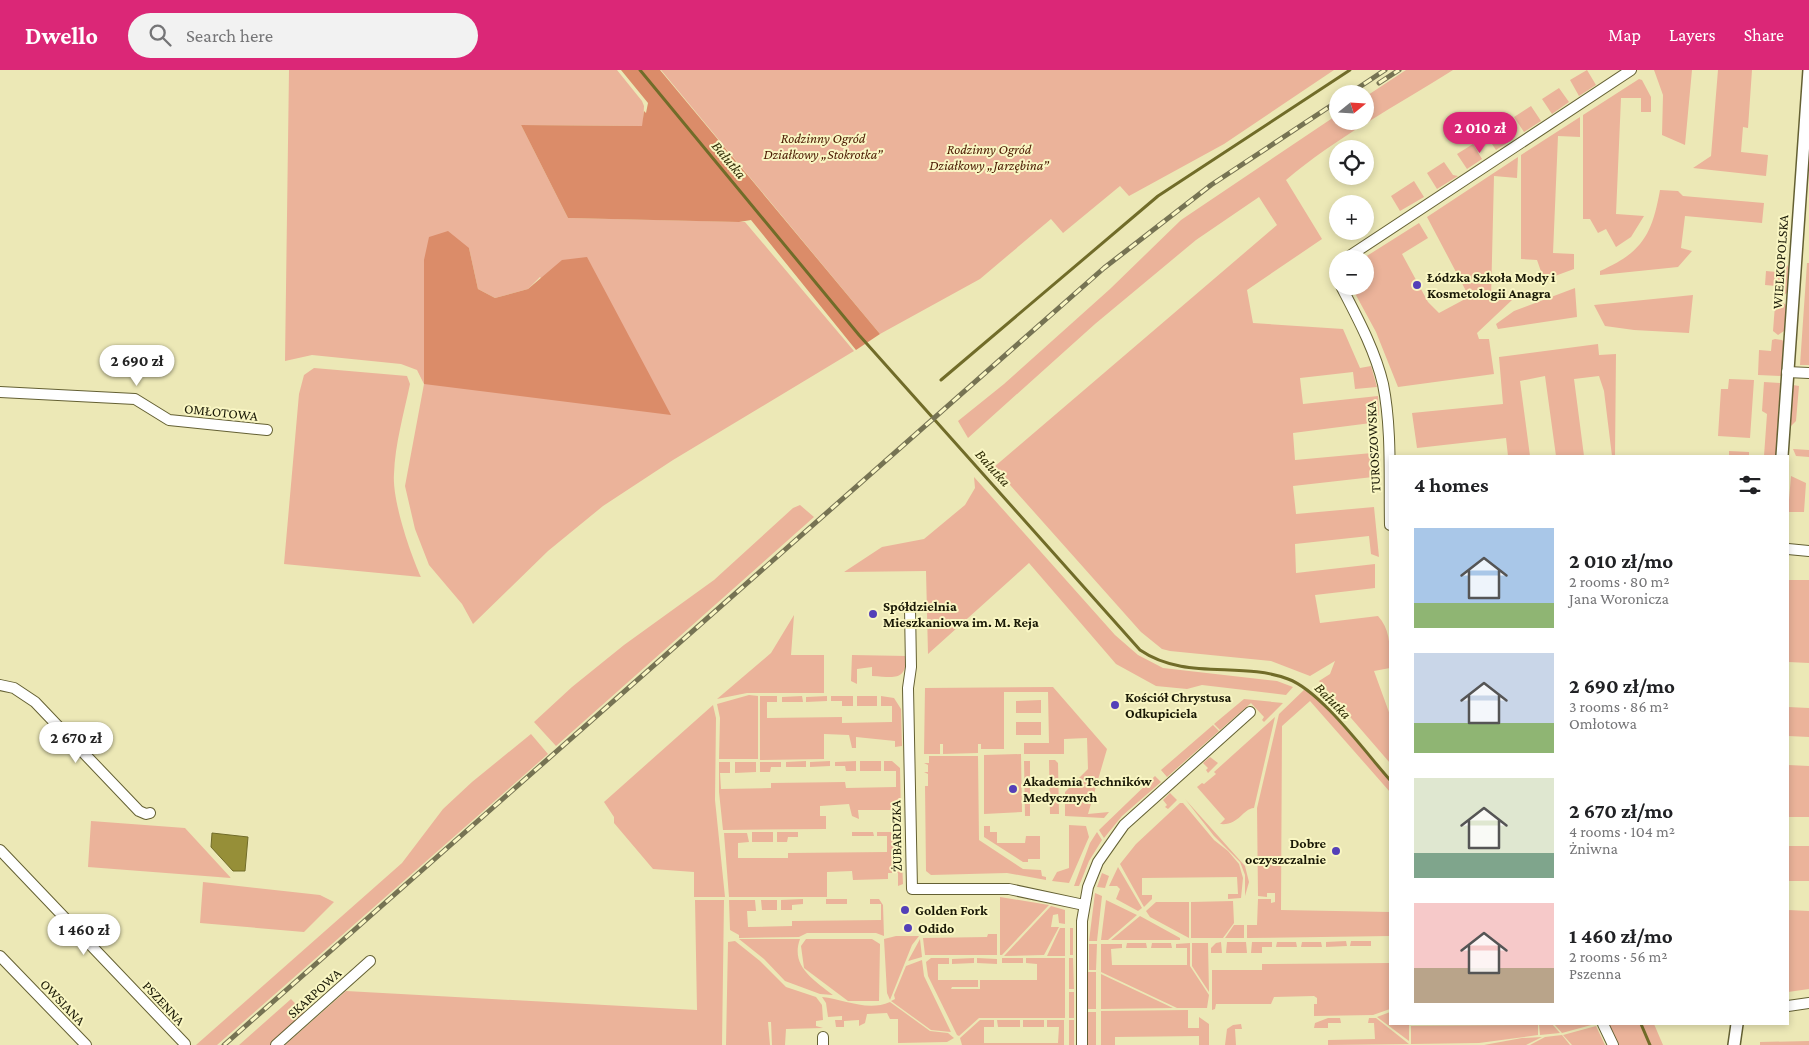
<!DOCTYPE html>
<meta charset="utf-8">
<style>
:root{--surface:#fff;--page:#f2f2f2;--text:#202124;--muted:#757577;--accent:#db2777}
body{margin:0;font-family:"Crimson Pro",serif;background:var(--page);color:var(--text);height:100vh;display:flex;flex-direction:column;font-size:19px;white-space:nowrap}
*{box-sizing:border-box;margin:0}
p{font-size:16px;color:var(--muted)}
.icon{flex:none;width:28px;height:28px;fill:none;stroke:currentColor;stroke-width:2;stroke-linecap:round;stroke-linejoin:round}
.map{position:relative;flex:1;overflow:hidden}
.panel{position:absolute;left:1389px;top:385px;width:400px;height:570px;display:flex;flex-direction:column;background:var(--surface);border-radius:0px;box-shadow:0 2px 8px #0003}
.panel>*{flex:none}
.needle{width:32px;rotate:72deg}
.buttons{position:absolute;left:1329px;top:15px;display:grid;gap:10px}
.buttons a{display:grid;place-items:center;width:45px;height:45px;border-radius:50%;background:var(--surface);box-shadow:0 2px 8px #0003;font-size:25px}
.price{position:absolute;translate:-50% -42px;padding:0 11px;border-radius:18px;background:#fff;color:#222;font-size:16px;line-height:32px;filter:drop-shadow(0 1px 2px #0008)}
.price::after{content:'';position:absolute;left:50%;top:30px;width:15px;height:11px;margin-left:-8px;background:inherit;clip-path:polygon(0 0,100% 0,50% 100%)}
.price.on{background:var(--accent);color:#fff}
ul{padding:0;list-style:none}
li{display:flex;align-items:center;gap:15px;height:125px;padding:0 25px}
li span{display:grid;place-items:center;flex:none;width:140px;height:100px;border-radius:0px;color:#555}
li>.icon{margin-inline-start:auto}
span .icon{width:60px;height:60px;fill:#fffc;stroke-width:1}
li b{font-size:21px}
h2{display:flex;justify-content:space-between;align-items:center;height:60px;padding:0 25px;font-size:21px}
header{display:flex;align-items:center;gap:30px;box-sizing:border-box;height:70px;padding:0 25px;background:var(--accent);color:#fff}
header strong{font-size:24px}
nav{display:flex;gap:28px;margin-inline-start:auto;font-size:18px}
.search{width:350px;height:45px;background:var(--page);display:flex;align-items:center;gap:12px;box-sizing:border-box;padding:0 18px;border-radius:28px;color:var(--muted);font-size:19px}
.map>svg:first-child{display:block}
</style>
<header>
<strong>Dwello</strong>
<div class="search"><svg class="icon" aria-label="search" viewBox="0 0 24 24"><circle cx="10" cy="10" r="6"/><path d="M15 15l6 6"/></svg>Search here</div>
<nav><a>Map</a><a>Layers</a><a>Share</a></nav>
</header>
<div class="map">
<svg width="1809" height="975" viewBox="0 0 1809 975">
<rect width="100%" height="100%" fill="#ece8b6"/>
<path fill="#ebb39a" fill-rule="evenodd" d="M289,0h328l25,31 2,5 -1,20 -122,-1 47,93 177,4 109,129 -181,109 -70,46 -55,45 -75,73 -11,-20 -33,-39 -14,-36 -10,-43 19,-102 -7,-14 -16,-6 -89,-9 -27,6zM469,178l9,41 17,9 33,-9 12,-12 130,137 -246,-153z
M661,0h673l-110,74 -95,52 -9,-10 -57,47 -12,-14 -71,60 -100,55z
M1406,0h47c-55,35 -118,68 -167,110l36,59 -75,51 6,33 90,6 17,39 11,-2 6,21 -22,2 -2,-17 -53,6 3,26 75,-8 1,19 -8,8 -78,10 2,27 77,-7 1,24 -80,9 3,28 78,-7 5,50 -8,-3 -2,-18 -74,8 1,29 79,-9v24l-60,7 5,28 58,-7c13,14 12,33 12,52l-16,3 16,44v48l-71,-82 11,-7 5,-13 -25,15 -39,-15 -101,-10 -8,-2 -21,-17 -147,-165 283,-242 -18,-28 -63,43 -101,84 -127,114 -10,-17 46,-37 106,-95 71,-69 156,-105 1,6h27v-24z
M1587,0l9,15 -17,11 -9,-16z
M1654,0h38l-7,75 -23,-10 1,-40z
M1718,0h34l-4,58 -5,-1 -2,25 27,3 -2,21 -73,-8 18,-12z
M1639,9l3,1 9,17v15h-10v-14h-20l-5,116 28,2 -13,21 -15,10 -10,-18 -8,4 -8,-14h-7v-104z
M1559,18l10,14 -17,12 -10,-15z
M1531,36l10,15 -17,11 -10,-15z
M1580,47v20l-22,-1 -5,117 21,1v15l-30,11 -7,-20 -16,-1v-104z
M1503,54l10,15 -17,11 -10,-15z
M1473,74l9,15 -15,10 -10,-15z
M1518,87l-1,21 -23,-2 -3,123 21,1 -35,33 2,6h10l5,35 -96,13 -22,-55 -25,-46h14v-27h-3l57,-36 9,15 -26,16 26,48 11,11 28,-15 -2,-9 -38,-72z
M1444,92l9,13 5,1 -21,13 -10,-16z
M1414,111l10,16 -24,14 -9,-15z
M1660,120l18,1 5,5 81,7 -2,20 -77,-7 -4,32 11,3 -14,16 -78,8v-4c43,-19 52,-37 60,-81z
M1781,193l6,2 2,3 -2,25 -6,3 -5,-4v-6l-11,-1 1,-14 11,1v-6z
M1807,193h2v102h-9z
M1575,218l2,29 -79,12 -2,-5 18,-13z
M1693,225l-4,38 -55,-3 -29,-4 -11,-21z
M1778,232l7,2 1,3 -2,24 -6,4 -5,-4 2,-26z
M1775,269l7,1 2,2 -3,34 -23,-1 1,-25 12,1 1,-11z
M1598,274l1,11 17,-1 -1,102h-3l-8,-65 -5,-15 -25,3 10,77h-28l-11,-80 -25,5 10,75h-22l-2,-18 -89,10 -5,-35 91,-9 -4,-47z
M314,298l93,8 3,8c-6,29 -15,60 -16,90 -2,26 16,79 27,103l-137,-13 15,-170 5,-19z
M1729,309l25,1 -4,58 -32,-2 3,-47h7z
M1764,312l16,1 -4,73h-12l3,-42 -5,-3z
M1793,315l6,1 -3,35 -6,6z
M1793,379l16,1v7l-13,-1z
M1729,381l20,1v4h-20z
M1791,406l15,7 -2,29h-16z
M974,407l141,158 23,20 25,13 114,13 16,6 -7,8 -84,-10 -15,4 -31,-3 -40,-22 -87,-101 -101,91 -2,-83 -82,1 38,-25 42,-8 41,-34 10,-17z
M800,435l14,12 -258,229 -22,-24 38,-35 52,-42 90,-65 79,-72z
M1788,510h21v83l-21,-1z
M794,545l-3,40h33v38h-77l-30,6 54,-46z
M852,585l55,1c-2,26 -12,21 -35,20v-9l-15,2v15l-6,-3z
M1053,617l54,62 -19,65 21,-2 -5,6 -39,-2v-24l23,-23 -1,-31 -23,1v15h-40v-11h25l-1,-51h-44v57h-23v-5h-3v9l-35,1v-10h-3v10h-16l1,-66z
M1306,618l10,8 74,84v12l-80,-91 -28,25 -1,184 109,2v24l-143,2v-13h10l1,-26h13v4l4,-1v-9h-8v4l-9,-1 -1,-88 22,-94z
M749,625l9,1v63h-39l1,-41 -3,-14z
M760,626h17v6h-10v16l75,-1v6l50,-1v-16h-11v-10l13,2 7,11 1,37 -7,1v-6l-39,-4v11h-4l-3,-13 -25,-1v25l-64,1z
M802,626l1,6h-21v-5z
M827,626v5l-21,1v-5z
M831,626h22v10h-11v-5h-11z
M857,626h20v10h-20z
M1244,629l39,4 -19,19 -2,-2 2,-3 -13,-14 -31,27 -6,-6z
M1041,630v13h-25v-12z
M713,635l3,13 -1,82 10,97h-31v-25l-41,-3 -39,-46v-6l-10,-15z
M1788,637l21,1v29l-21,-1z
M1275,647l-21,91c-12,1 -15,18 -34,16l5,-5 -28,-32 5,-4 2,1 12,-10 -2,-2z
M1016,652h25v13h-25z
M1213,655l6,6 -52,46 -6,-7z
M531,664l17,20 -331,291h-21l206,-182 41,-54 29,-27z
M1021,684l1,58 -38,2v-59z
M929,686h49l1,84 44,29 18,1 1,6 4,1v3l-39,-7 -76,2 -5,-4 -1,-85h3v-12l-4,-2h4v-7l-4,-2h5z
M1210,687l8,6 -10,10 -2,-3 2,-2 -5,-5z
M1049,690h6l3,3 1,51h-9z
M806,691v6h-20v-5z
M830,691v5l-20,1v-5z
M856,691v10h-10l-1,-5h-10v-4z
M860,691h21v10h-21z
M884,691h8l8,7 1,49 -4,2v-9h-39l1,9 -7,-3 -3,-12 -29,2v10h6v13l-103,1 -4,-38v-30h11v11h-10l1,16 50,-1v-5l74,-1 1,6 50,-1v-16h-12z
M1024,691h6v55h-5z
M735,692h21v10l-21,1z
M760,692h21v5h-10l-1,5h-10z
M1788,695l21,1v51h-21z
M1155,706l6,6 -39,34 -18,22 -5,-8z
M1170,723l7,7 -9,9 -3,-2 2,-2 -4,-5z
M1185,729l60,67 4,16 -4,14v-21l-5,-13 -26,-26z
M1180,733h3l31,37 14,11 11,13 4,14 -2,20 -13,1v-5h10l-1,-17 -95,1v17h10v4l-8,8 -24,-43 16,-20z
M91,751l94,7 46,50 -143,-11z
M1069,755l17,1 3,11 -20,46 -17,-2 5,-9 12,-4z
M984,756h6v6h7v11h28l1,-7h14v23h-12v3h-5l-39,-25z
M752,762h21v10h-21z
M777,762h21v5h-10l-1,5h-10z
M852,762h21l1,4h-22z
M877,762h16l8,7 2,45 -5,2v-13h-10v6l-35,1 -1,-9 -25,1v25h-98l-5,-64h23l2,9 -11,1v15h50v-5l99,-1v-16h-10z
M1097,762l5,8 -13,21 -10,25h-5l16,-43z
M1788,776h21v35h-21z
M1118,797l24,41 -4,3 -22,-12 4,-10 -3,-3h-8z
M1102,803l7,3 -4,12 -8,-1z
M203,812l117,13 14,7 -30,30 -104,-9z
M1095,823l7,3 -5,45h-8z
M1000,827l49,8 -47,50h-2z
M803,829v5l-11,1v5h-11v-10z
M826,829h21v5h-21z
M870,829h9l4,6 1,31 -8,-3h-69l-8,4 -60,1v-3l-9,-5 -1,-30h26l1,11h-9l1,16 44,-1v-5l89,-1v-16h-11z
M695,830h29l-2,145h-437l61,-54 351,19z
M761,830h16v10h-15z
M1106,830l31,15 -29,25h-7z
M1233,831l1,22 -11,15h-32v-36z
M1156,832h33v36l-39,-21 -4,-6z
M1051,836l14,4v14l-6,-1 -1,-9 -5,1 -2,12h8l-15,28 -40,1z
M1788,840l21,1v78l-21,3z
M1140,846l40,22v2h-69z
M1234,855h10v13h-19z
M1060,858h5v28h-18z
M1070,858h3v27h-3z
M988,864h9v21h-72l-2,-17 64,-1z
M896,866h23l-7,9 -22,55 -3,-7 -3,-54z
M739,869h61c-10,27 14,41 33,56l-13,-1 -35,-13 -21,-22z
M806,869h66l8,5 -1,57h-31l-44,-33 -3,-22z
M920,869l2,18 -14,4z
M735,871l25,20 26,26 30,10 6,8 1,15 -7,1v5l7,2 -37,1 -1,16h-13l-1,-23h-3l2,23h-44l2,-103z
M1351,871h20v5h-21z
M1221,872l1,11h-11v-5l5,-5z
M1246,872l1,11h-21l1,-11z
M1272,872v5h-10v6h-11l1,-11z
M1277,872h19l1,5h-21z
M1302,872h19l1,5h-21z
M1326,872l20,-1 1,5 -21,1z
M1146,873l1,5h-21l1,-5z
M1171,873l1,5h-21l1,-5z
M1190,873v23l19,29 -2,13h-30l-76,-36v-28h21v4l-11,1 1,16h75v-17h-11v-4z
M1192,873h16l1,49 -17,-26z
M1089,874h8l-1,26h-7z
M931,888h18v6h-11v16h40v7h-26l-1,2h29v-9h57v-16l-11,-1v-5h39v60h-86l-20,18 -2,-1 -29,-59 -2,-14z
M974,888v5l-22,1v-5z
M977,888l20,1v5l-20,-1z
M1002,888h21v5h-21z
M1069,888h4l1,31h-5z
M922,890l2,16 27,56 -20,-2 -40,-29 4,-2 -1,-4 12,-29z
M1390,893v46l-17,6 -59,1v-12h3v-6l-3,-2 -40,1 -3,7h-55l-1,5 -3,1v-40h50v-6z
M1088,902h8v37h-8z
M1101,904l72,34 -72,1z
M1069,922h5v26h-5z
M822,927c22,2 45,15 68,5l40,29 18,2 6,5 -7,4 -49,1v-24h-8l-3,-6 -20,1 -2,9 -6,3v-6l-15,1v6h-8l-1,-7h7v-4l-14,1 -2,-14z
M291,929l14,15 -35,31h-31z
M1188,940v18h11v-11l10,7v21h-10v-9l-84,1v8h-14v-34z
M1088,942h8v33h-8z
M1390,942v12h19v17l-32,-24z
M1328,948h12l1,5h-13v5h-14l1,-5z
M1369,948h7l33,26 -81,1v-5l47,-1 -1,-16h-6z
M980,950h14v7h-10v16h74l1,-16h-12v-7h17v25h-102l-2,-7z
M997,950h23v7h-22z
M1023,950h21v7h-21z
M1069,950h5v25h-5z
M1241,954l1,5h-7l1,16h-11l2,-16 6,-4z
M1539,954h13l8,9 -20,2z
M1554,954h41l-33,9z
M1608,954h46l9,21h-45z
M1538,955v10l-59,8 -68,1v-18z
M1596,956l9,19h-33l-9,-10z
M1562,965l8,10h-40l15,-8z
M1542,967l-16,8h-42l38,-7z
M1809,971v4h-49v-3z"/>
<path fill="#db8c69" d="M621,0h39l220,264 -24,16 -105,-130 -12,2 -171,-4 -47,-93 121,1 2,-15 2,2 2,-10z
M448,161l21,17 9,41 17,9 33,-9 34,-29 25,-3 84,158 -247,-31v-124l5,-23z"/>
<path fill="#968f38" stroke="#716c29" d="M212,763l36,4 -3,34h-12l-22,-24z"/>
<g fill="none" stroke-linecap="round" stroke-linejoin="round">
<path stroke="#716c29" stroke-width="3" d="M640,0l219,265 281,315c45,31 101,11 148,29 33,12 77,73 102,101
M941,310l217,-184 192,-126
M1641,954l9,21"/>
<g stroke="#646033" stroke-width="12">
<path id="minor" d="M1345,189l286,-189
M1341,216c16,31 34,64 42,98 9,45 6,95 7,141
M1787,302l22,1
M0,322l135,7 34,21 98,10
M1788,479l21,2
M910,538l1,59 -3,21 4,201h97l75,16
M0,615l14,3 21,14 104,109 7,3 4,-1
M0,780l185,194
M0,886l86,89
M1788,936l21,-3
M1603,954l10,21
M823,967v8
M276,975l94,-84
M1082,975v-124l6,-34 10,-25 26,-37 126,-113"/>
</g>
<g stroke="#646033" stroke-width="14">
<path id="tertiary" d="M1782,386l27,-386
M1734,975l3,-21"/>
</g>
<use href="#minor" stroke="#fff" stroke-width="10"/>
<use href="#tertiary" stroke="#fff" stroke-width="11"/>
<g stroke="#767353" stroke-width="5">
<path id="rail" d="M1379,13l20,-13
M1349,24l36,-24
M224,975l880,-777 107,-83 127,-84"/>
</g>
<use href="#rail" stroke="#f9f6c3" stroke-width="3" stroke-dasharray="9" stroke-linecap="butt"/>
</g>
<g fill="#5440b8" stroke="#f9f6c3" stroke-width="2">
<circle cx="1417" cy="215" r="5"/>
<circle cx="873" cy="544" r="5"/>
<circle cx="1115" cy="635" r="5"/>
<circle cx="1013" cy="719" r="5"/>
<circle cx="1336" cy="781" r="5"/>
<circle cx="905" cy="840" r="5"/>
<circle cx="908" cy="858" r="5"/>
</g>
<g text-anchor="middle" stroke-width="4" stroke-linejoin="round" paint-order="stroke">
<g font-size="14" font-style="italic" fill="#4b1900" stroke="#f9f6c3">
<text x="823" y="73">Rodzinny Ogród<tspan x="823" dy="16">Działkowy „Stokrotka”</tspan></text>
<text x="989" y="84">Rodzinny Ogród<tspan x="989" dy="16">Działkowy „Jarzębina”</tspan></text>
</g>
<g font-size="14" fill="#1a1906" stroke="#f9f6c3">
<text transform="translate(1780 192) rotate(-86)" y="5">WIELKOPOLSKA</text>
<text transform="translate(221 342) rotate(6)" y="5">OMŁOTOWA</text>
<text transform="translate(1373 377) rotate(-93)" y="5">TUROSZOWSKA</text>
<text transform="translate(896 766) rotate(-91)" y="5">ŻUBARDZKA</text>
<text transform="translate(314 923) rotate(-42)" y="5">SKARPOWA</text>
<text transform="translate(63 932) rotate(46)" y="5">OWSIANA</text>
<text transform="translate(164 933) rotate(47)" y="5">PSZENNA</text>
</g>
<g font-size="14" font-weight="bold" fill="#1a1906" stroke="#f9f6c3" text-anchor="start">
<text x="1427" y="212">Łódzka Szkoła Mody i<tspan x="1427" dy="16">Kosmetologii Anagra</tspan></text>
<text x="883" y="541">Spółdzielnia<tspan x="883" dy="16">Mieszkaniowa im. M. Reja</tspan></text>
<text x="1125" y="632">Kościół Chrystusa<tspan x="1125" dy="16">Odkupiciela</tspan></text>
<text x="1023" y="716">Akademia Techników<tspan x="1023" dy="16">Medycznych</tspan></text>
<text x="1326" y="778" text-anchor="end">Dobre<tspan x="1326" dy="16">oczyszczalnie</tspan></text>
<text x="915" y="845">Golden Fork</text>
<text x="918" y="863">Odido</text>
</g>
<g font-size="15" font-style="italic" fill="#2f2c05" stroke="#f9f6c3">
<text transform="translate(729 90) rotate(50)" y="5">Bałutka</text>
<text transform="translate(993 398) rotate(48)" y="5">Bałutka</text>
<text transform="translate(1333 631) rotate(45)" y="5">Bałutka</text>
</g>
</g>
</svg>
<div class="buttons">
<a><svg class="needle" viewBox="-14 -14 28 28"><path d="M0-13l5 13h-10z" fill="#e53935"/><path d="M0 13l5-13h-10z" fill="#757577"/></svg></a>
<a><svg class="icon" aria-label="locate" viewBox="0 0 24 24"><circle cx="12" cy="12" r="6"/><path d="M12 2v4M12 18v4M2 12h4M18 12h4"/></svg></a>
<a>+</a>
<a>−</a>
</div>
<b class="price on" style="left:1480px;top:84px">2 010 zł</b>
<b class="price" style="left:137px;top:317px">2 690 zł</b>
<b class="price" style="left:76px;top:694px">2 670 zł</b>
<b class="price" style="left:84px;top:886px">1 460 zł</b>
<section class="panel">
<h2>4 homes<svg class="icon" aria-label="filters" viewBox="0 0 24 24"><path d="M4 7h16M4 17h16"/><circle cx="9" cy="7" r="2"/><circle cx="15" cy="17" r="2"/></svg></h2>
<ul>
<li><span style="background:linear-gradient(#a9c7e8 75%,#8fb573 0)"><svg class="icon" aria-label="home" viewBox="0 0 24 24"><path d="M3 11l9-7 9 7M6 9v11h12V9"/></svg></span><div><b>2 010 zł/mo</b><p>2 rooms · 80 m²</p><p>Jana Woronicza</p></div></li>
<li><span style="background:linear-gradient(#c9d6e8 70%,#8fb573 0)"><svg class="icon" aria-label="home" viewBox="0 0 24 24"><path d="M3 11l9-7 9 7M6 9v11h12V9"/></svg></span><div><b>2 690 zł/mo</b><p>3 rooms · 86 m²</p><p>Omłotowa</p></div></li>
<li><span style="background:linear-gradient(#dfe7d0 75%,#7fa58c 0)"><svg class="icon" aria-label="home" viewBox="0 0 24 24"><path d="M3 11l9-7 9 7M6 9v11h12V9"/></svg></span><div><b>2 670 zł/mo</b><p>4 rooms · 104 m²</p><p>Żniwna</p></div></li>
<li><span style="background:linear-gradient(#f6c9c9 65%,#b9a48a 0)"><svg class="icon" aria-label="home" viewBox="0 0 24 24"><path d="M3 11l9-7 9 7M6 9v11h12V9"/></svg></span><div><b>1 460 zł/mo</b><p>2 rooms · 56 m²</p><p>Pszenna</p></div></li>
</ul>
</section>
</div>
